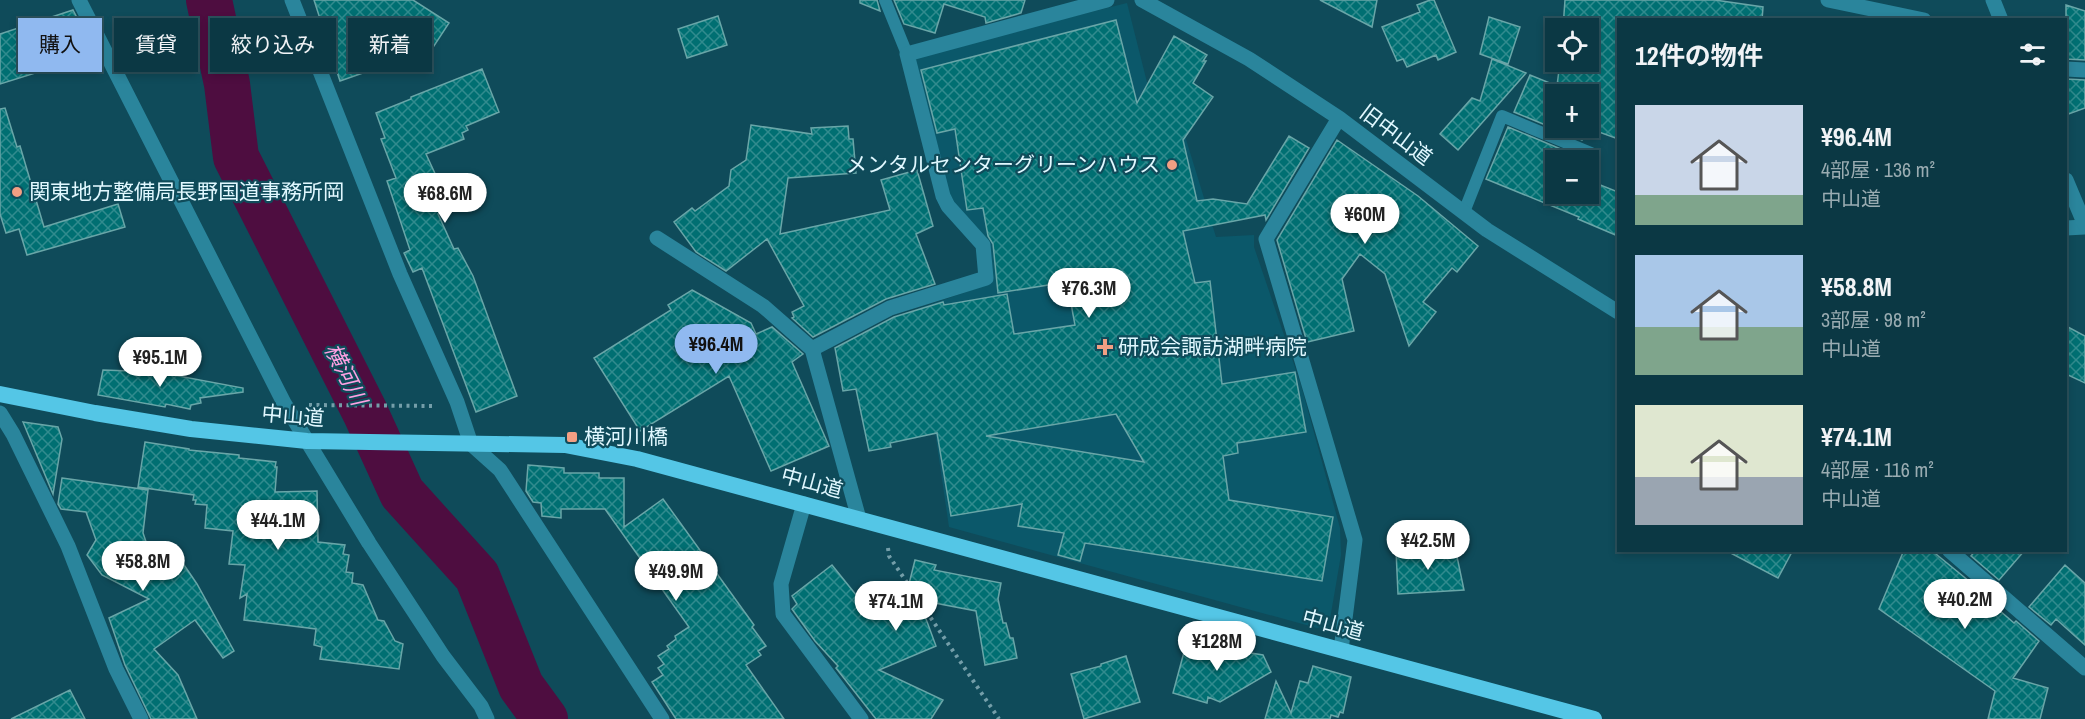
<!DOCTYPE html>
<html lang="ja">
<meta charset="utf-8">
<style>
:root{--surface:#0b3844;--page:#19434f;--text:#f1f3f6;--muted:#9aacb2;--line:#2b525d;--accent:#90b9f0}
body{margin:0;font-family:"Archivo Narrow","Noto Sans JP",sans-serif;background:var(--page);color:var(--text);height:100vh;display:flex;flex-direction:column;font-size:22px;white-space:nowrap}
*{box-sizing:border-box;margin:0}
p{font-size:20px;color:var(--muted)}
.icon{flex:none;width:33px;height:33px;fill:none;stroke:currentColor;stroke-width:2;stroke-linecap:round;stroke-linejoin:round}
.map{position:relative;flex:1;overflow:hidden}
.panel{position:absolute;left:1617px;top:18px;width:450px;height:534px;display:flex;flex-direction:column;background:var(--surface);border-radius:0px;box-shadow:0 3px 9px #0003,0 0 0 2px var(--line)}
.panel>*{flex:none}
.banner{position:absolute;left:18px;top:18px;width:570px;height:54px;display:flex;gap:12px}
.fabs{position:absolute;left:1545px;top:18px;display:grid;gap:12px}
.fabs a{display:grid;place-items:center;width:54px;height:54px;border-radius:0px;background:var(--surface);box-shadow:0 3px 9px #0003,0 0 0 2px var(--line);font-size:30px}
.price{position:absolute;translate:-50% -51px;padding:0 14px;border-radius:21px;background:#fff;color:#222;font-size:20px;line-height:39px;filter:drop-shadow(0 2px 3px #0008)}
.price::after{content:'';position:absolute;left:50%;top:36px;width:18px;height:14px;margin-left:-9px;background:inherit;clip-path:polygon(0 0,100% 0,50% 100%)}
.price.current{background:var(--accent);color:#111}
ul{padding:0;list-style:none}
li{display:flex;align-items:center;gap:18px;height:150px;padding:0 18px}
li span{display:grid;place-items:center;flex:none;width:168px;height:120px;border-radius:0px;color:#555}
li>.icon{margin-inline-start:auto}
span .icon{width:72px;height:72px;fill:#fffc;stroke-width:1}
li b{font-size:26px}
h2{display:flex;justify-content:space-between;align-items:center;height:72px;padding:0 18px;font-size:26px}
.chip{padding:0 21px;border-radius:0px;background:var(--surface);box-shadow:0 3px 9px #0003,0 0 0 2px var(--line);font-size:21px;line-height:54px}
.chip.current{background:var(--accent);color:#111}
.map>svg:first-child{display:block}
</style>
<div class="map">
<svg width="2085" height="719" viewBox="0 0 2085 719">
<defs>
<pattern id="building-cross-hatch" width="8" height="8" patternUnits="userSpaceOnUse" patternTransform="scale(1.5)"><rect width="8" height="8" fill="#006f72"/><path d="M0 0l8 8M0 8l8-8" fill="none" stroke="#318b8e"/></pattern>
</defs>
<rect width="100%" height="100%" fill="#0f4b5a"/>
<path fill="#0b586a" d="M1127,3l26,103 24,4 39,127 38,-2v12l47,138 39,143 1,27 -12,70 -12,3 -368,-101 -32,-218 75,-26 -5,-42 -30,-35 -9,-14 -34,-131 5,-6z"/>
<g fill="none" stroke-linecap="round" stroke-linejoin="round">
<path stroke="#4e0d40" stroke-width="46" d="M209,0l18,84 9,73 129,255 37,81 75,83 44,110 24,33"/>
</g>
<path fill="url(#building-cross-hatch)" stroke="#69a6a8" stroke-width="1.5" fill-rule="evenodd" d="M314,0h99l36,23 -17,26 -92,32z
M860,0h17l3,11 -20,-8z
M894,0h131l-4,13 -35,10 -1,-6 -41,-13 -9,29 -31,-9z
M1320,0h57l-5,27z
M1430,0h4l22,52 -18,8 -2,-5 -29,12 -4,-8 -6,2 -15,-34 38,-15 -3,-7z
M1565,0h150l48,7 -1,13h-144v119l-30,-11v-34h-32v34h31l-5,12 -68,-28 16,-37 27,11 3,-24h28v-34h-25z
M2066,5l19,6v49l-19,-1z
M73,10l23,44 -96,30v-50z
M718,16l9,29 -40,13 -9,-29z
M1489,17l31,10 -12,37 -28,-10z
M1116,20l21,83 37,-67 33,19 -4,6h3l-13,22 20,14 -30,43 14,61 16,-2 34,5 42,-68 20,12 -43,72 -1,-5 -82,16 12,52 15,-2 12,103 73,-12 11,60 -69,11 1,10 -15,3 6,44 104,17 -11,64 -237,-38 -5,18 -22,-6 6,-22 -46,-7 4,-22 -71,12 -14,-83 -47,10 1,4 -22,4 -13,-62 -13,2 -8,-43 59,-31 49,-15 1,3 63,-11 7,40 61,-9 -8,-43 -69,11 -5,-49 -5,-8 -5,-28 -16,2 -12,-81 -18,4 -16,-63zM1116,414l28,48 -158,-26z
M1492,59l34,14 -68,77 -18,-16 32,-36 8,3z
M482,69l17,43 -33,14 2,4 -6,3 2,6 -38,15 17,37 1,14 -5,2 1,5 -2,2 16,35 4,-1 15,28 44,120 -41,16 -54,-144 -9,4 -9,-19 6,-3 -23,-69 9,-3 -15,-39 4,-1 -9,-25 35,-14v-2z
M2066,79l19,1v28l-19,7z
M5,108l12,39 3,-1 24,81 74,-23 7,23 -98,28 -8,-26 -13,4 -6,-19v-105z
M751,125l61,9 -1,-6 37,-2 1,13h4l3,34 -68,5 -8,56 110,-24 -9,-30 36,-10 16,56 -17,8 19,50 -49,15 -73,38 -21,-19 2,-1 -2,-5 12,-6 -37,-67 -41,32 -30,-19 -22,-30 18,-14 3,3 34,-25 2,-16 15,-10z
M1508,127l67,28 -2,5h-17v34h32v-14l30,12v44l-40,-17 1,-2 -93,-38z
M1337,140l81,56 60,50 -21,26 -5,-4 -29,34 13,10 -27,34 -24,-72 -25,-20 -18,25 12,52 -47,11 -30,-102z
M692,290l59,33 5,11 16,-7 31,27 -11,8 37,84 -58,25 -42,-95 -89,55 -46,-73 77,-48 -3,-5z
M2066,326l19,10v47l-19,-9z
M103,370l54,2 86,16v4l-43,6 1,5 -10,2 -1,4 -24,-5 -1,3 -67,-12z
M23,422l35,5 4,12 -9,55z
M145,442l44,7v1l50,5v3l37,4 -1,5h2l-2,25 42,-1 1,51 27,3 -2,9 6,1 -3,17 7,1 -1,10 11,2 15,35 6,1 11,20 8,3 -4,25 -79,-10 2,-12 -8,-2 2,-16 -72,-9 3,-26 -7,4 5,-33 -16,-1 4,-33 -28,-3 2,-23 -12,-1 1,-4h-3l1,-5 -56,-8z
M528,465l36,3v5h35v5h25v49l39,-28 91,126 -2,2 14,19 -8,5 3,4 -15,10 38,54h-108l-24,-37 11,-7 -5,-7 6,-4 -6,-8 11,-7 -2,-3 9,-7 -1,-3 14,-9 -84,-118h-44v9l-19,-2 -1,-13 -8,-1 -7,-11z
M62,478l86,12 -5,43 8,23 29,3 17,25 37,67 -11,7 -28,-38 -41,29 24,26 19,44h-46l-26,-54 -16,-47 40,-19 -47,-24 -15,-20 9,-15 -10,-28 -25,-3 -3,-5z
M1455,547l9,43 -66,4 -2,-44z
M1725,550h68l-15,28z
M1904,550h27l55,45 -2,2 30,26 2,-2 23,20 -26,37 35,10 -8,31h-52l7,-28 -116,-82z
M1976,550h49l-26,30 -28,-24z
M915,560l21,5 -2,5 67,13 -3,16 5,24h3l4,15h3l4,20 -32,7 -9,-54 -57,-11 17,46 -57,24 64,30 -12,19h-55l-40,-51 2,-2 -23,-25 -23,-32 5,-5 -5,-8 40,-31 29,36 48,-17z
M2065,565l20,18v62l-29,-26 -5,6 -22,-18z
M1187,641l52,13 -1,-3 25,4 8,17 -51,30 -12,-5 -1,6 -34,-10z
M1126,656l14,46 -56,17 -13,-45 30,-8v-2z
M1313,666l38,11 -8,36 -3,-1 -2,5 -7,-2 -1,4h-65l11,-38 15,32 9,-32 8,2z
M70,690l15,29h-74z"/>
<g fill="none" stroke-linecap="round" stroke-linejoin="round">
<path stroke="#749ea9" stroke-width="4" stroke-dasharray="3 4.5" stroke-linecap="butt" d="M309,405l127,1
M888,548l1,8 110,163"/>
<path stroke="#2a859c" stroke-width="12" d="M885,0l22,54
M1464,212l38,-96 89,37"/>
<path stroke="#2a859c" stroke-width="15" d="M79,0l205,403 85,140 74,113 38,50 6,13
M292,0l108,274 57,128 14,42 29,26 162,249
M1142,0l107,59 90,59 148,112 131,82
M1828,0l96,20
M2066,69l19,1
M1339,118l-73,121 89,301 -14,110
M2066,228l19,-1
M657,238l106,68 49,43
M0,413l13,21 55,112 48,123 25,50
M804,504l-23,80 2,30 78,105
M859,519l-47,-170 78,-41 96,-30 -3,-33 -35,-39 -5,-10 -36,-142 200,-54
M1949,550l136,118"/>
<path stroke="#2a859c" stroke-width="15" d="M1993,0l8,20
M2066,180l19,45"/>
<path stroke="#54c6e6" stroke-width="16" d="M0,394l95,19 96,16 116,12 258,4 72,14 957,260"/>
</g>
<g fill="#f39f83" stroke="#0f4b5a" stroke-width="2">
<circle cx="1172" cy="165" r="6"/>
<circle cx="17" cy="192" r="6"/>
<path d="M1102 338h6v6h6v6h-6v6h-6v-6h-6v-6h6z"/>
<rect x="566" y="431" width="12" height="12" rx="3"/>
</g>
<g text-anchor="middle" stroke-width="4.5" stroke-linejoin="round" paint-order="stroke">
<g font-size="21" fill="#e1f8ff" stroke="#0f4b5a">
<text transform="translate(1396 135) rotate(37)" y="7">旧中山道</text>
<text transform="translate(293 416) rotate(5)" y="7">中山道</text>
<text transform="translate(812 483) rotate(15)" y="7">中山道</text>
<text transform="translate(1333 625) rotate(15)" y="7">中山道</text>
</g>
<g font-size="21" fill="#e1f8ff" stroke="#0f4b5a" text-anchor="start">
<text x="1160" y="172" text-anchor="end">メンタルセンターグリーンハウス</text>
<text x="29" y="199">関東地方整備局長野国道事務所岡</text>
<text x="1118" y="354">研成会諏訪湖畔病院</text>
<text x="584" y="444">横河川橋</text>
</g>
<g font-size="22" font-style="italic" fill="#fea1e2" stroke="#0f4b5a">
<text transform="translate(346 374) rotate(63)" y="8">横河川</text>
</g>
</g>
</svg>
<div class="fabs">
<a><svg class="icon" aria-label="locate" viewBox="0 0 24 24"><circle cx="12" cy="12" r="6"/><path d="M12 2v4M12 18v4M2 12h4M18 12h4"/></svg></a>
<a>+</a>
<a>−</a>
</div>
<b class="price" style="left:445px;top:224px">¥68.6M</b>
<b class="price" style="left:1365px;top:245px">¥60M</b>
<b class="price" style="left:1089px;top:319px">¥76.3M</b>
<b class="price current" style="left:716px;top:375px">¥96.4M</b>
<b class="price" style="left:160px;top:388px">¥95.1M</b>
<b class="price" style="left:278px;top:551px">¥44.1M</b>
<b class="price" style="left:1428px;top:571px">¥42.5M</b>
<b class="price" style="left:143px;top:592px">¥58.8M</b>
<b class="price" style="left:676px;top:602px">¥49.9M</b>
<b class="price" style="left:1965px;top:630px">¥40.2M</b>
<b class="price" style="left:896px;top:632px">¥74.1M</b>
<b class="price" style="left:1217px;top:672px">¥128M</b>
<div class="banner">
<a class="chip current">購入</a>
<a class="chip">賃貸</a>
<a class="chip">絞り込み</a>
<a class="chip">新着</a>
</div>
<section class="panel">
<h2>12件の物件<svg class="icon" aria-label="filters" viewBox="0 0 24 24"><path d="M4 7h16M4 17h16"/><circle cx="9" cy="7" r="2"/><circle cx="15" cy="17" r="2"/></svg></h2>
<ul>
<li><span style="background:linear-gradient(#c9d6e8 75%,#7fa58c 0)"><svg class="icon" aria-label="home" viewBox="0 0 24 24"><path d="M3 11l9-7 9 7M6 9v11h12V9"/></svg></span><div><b>¥96.4M</b><p>4部屋 · 136 m²</p><p>中山道</p></div></li>
<li><span style="background:linear-gradient(#a9c7e8 60%,#7fa58c 0)"><svg class="icon" aria-label="home" viewBox="0 0 24 24"><path d="M3 11l9-7 9 7M6 9v11h12V9"/></svg></span><div><b>¥58.8M</b><p>3部屋 · 98 m²</p><p>中山道</p></div></li>
<li><span style="background:linear-gradient(#dfe7d0 60%,#9aa5b1 0)"><svg class="icon" aria-label="home" viewBox="0 0 24 24"><path d="M3 11l9-7 9 7M6 9v11h12V9"/></svg></span><div><b>¥74.1M</b><p>4部屋 · 116 m²</p><p>中山道</p></div></li>
</ul>
</section>
</div>
